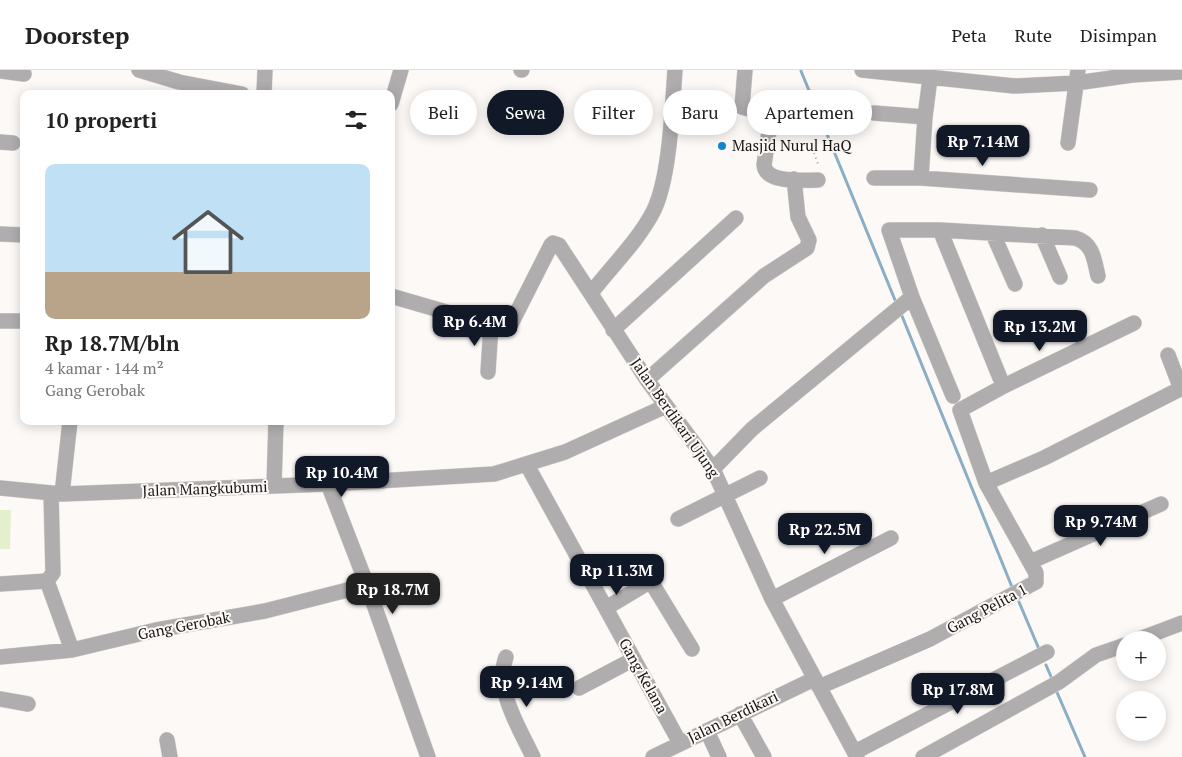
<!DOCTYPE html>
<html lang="id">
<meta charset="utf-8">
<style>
:root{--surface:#fff;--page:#f6f6f6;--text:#222;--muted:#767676;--line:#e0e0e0;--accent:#111827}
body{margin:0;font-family:"PT Serif",serif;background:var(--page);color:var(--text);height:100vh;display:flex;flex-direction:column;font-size:19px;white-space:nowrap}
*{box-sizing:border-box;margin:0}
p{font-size:16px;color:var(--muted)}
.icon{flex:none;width:28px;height:28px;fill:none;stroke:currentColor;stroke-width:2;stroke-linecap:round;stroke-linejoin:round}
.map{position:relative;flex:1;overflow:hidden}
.drawer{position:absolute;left:20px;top:20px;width:375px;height:335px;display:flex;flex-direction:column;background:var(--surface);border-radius:10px;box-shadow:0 2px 12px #0003}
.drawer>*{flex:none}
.guide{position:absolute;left:410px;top:20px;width:475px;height:45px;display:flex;gap:10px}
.fabs{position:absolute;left:1116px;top:561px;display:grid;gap:10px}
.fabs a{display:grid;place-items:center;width:50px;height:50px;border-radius:50%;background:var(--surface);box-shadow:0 2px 12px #0003;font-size:25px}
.price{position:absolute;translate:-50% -42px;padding:0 11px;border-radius:10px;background:var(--accent);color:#fff;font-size:16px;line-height:32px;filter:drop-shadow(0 1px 2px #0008)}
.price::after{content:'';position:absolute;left:50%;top:30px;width:15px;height:11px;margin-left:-8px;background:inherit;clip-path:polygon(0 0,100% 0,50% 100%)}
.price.on{background:#222;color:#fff}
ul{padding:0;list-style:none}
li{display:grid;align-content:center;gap:10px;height:265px;padding:0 25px}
li span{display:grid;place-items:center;height:155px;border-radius:10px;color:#555}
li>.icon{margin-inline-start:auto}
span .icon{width:90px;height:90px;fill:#fffc;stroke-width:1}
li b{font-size:21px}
h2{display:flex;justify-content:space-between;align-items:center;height:60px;padding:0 25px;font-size:21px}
.pill{padding:0 18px;border-radius:22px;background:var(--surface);box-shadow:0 2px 12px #0003;font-size:18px;line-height:45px}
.pill.on{background:var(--accent);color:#fff}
header{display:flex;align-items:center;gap:30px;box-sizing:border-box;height:70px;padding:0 25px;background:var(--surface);border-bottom:1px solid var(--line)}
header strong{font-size:24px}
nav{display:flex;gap:28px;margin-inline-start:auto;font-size:18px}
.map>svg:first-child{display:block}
</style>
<header>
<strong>Doorstep</strong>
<nav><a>Peta</a><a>Rute</a><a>Disimpan</a></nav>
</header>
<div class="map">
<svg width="1182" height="687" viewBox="0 0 1182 687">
<rect width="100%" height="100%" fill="#fdf9f6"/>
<path fill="#e4efcb" d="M0,440h11l-1,39h-10z"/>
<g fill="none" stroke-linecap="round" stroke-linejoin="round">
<path stroke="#8aaec6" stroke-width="3" d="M801,1l94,229
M902,246l110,271
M1019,532l20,47
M1046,595l6,14
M1056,620l29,67"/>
<g stroke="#d8d5d2" stroke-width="16">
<path id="minor" d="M139,0l40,12 63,12
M521,0h1
M745,0l-3,37 28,8 1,3 -7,47c2,19 40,15 54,15
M862,0l152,16 62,-3 56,-8 50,-3
M0,1l24,3
M264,24l1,-24
M391,34l10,-34
M874,43l51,4
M0,72l13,1
M1068,73l10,-73
M874,108h47l169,12
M921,108l4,-61 5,-39
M940,160l60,148
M0,164l24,1
M993,164l22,50
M1042,165l18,42
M591,223c20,-26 48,-53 63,-83 16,-34 18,-101 21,-140
M391,226l100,29 14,1 7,-4 39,-77 2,-2 6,2 88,135 66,89 59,130 85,158
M0,251h24
M613,260l123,-112
M1168,285l13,34
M488,302l3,-47
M647,310l117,-104 43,-28 2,-8 -11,-23 -4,-38
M953,326l-41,-99 -23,-67h51l135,8c18,5 19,21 23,38
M527,395l153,278
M713,399l39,-40 160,-132
M986,413l58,-25 138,-70
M328,414l39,101 61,172
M274,416l2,-65
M0,418l62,6 266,-10 166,-10 71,-22 101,-46
M62,424l8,-73
M678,449l82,-41
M1030,492l131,-58
M47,511l25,69
M0,514l47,-3 6,-8 -2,-80
M772,529l119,-61
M606,538l40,-24 7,1 39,64
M1137,570l45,-17
M0,587l72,-7 84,-20 109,-19 102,-26
M506,587c-12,32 14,72 27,100
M819,617l111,-48 106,-57v-9l-50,-90 -26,-73 44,-24 130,-63
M579,618l55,-29
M0,629l28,5
M740,644l24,43
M707,661l12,26
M167,670l3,17
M855,682l192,-100
M653,687l161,-78
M923,687l136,-75 37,-27 29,-10"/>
</g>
<path stroke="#a6a3a0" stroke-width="2" stroke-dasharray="1 4" stroke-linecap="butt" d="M814,83l5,14"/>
<use href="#minor" stroke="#afadae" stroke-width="15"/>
</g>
<circle fill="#1485ce" stroke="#fdf9f6" stroke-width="2" cx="722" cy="76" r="5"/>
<g text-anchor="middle" stroke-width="4" stroke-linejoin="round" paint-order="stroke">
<g font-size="15" fill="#171615" stroke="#fdf9f6" text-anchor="start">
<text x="732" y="81">Masjid Nurul HaQ</text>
</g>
<g font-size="15" fill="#171615" stroke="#fdf9f6">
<text transform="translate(675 348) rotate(55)" y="5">Jalan Berdikari Ujung</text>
<text transform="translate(205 419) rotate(-2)" y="5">Jalan Mangkubumi</text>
<text transform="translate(987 539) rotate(-28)" y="5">Gang Pelita 1</text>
<text transform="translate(184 556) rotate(-11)" y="5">Gang Gerobak</text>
<text transform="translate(643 606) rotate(61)" y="5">Gang Kelana</text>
<text transform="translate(733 647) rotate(-26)" y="5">Jalan Berdikari</text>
</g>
</g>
</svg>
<div class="fabs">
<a>+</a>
<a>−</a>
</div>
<b class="price" style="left:983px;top:97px">Rp 7.14M</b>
<b class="price" style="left:475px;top:277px">Rp 6.4M</b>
<b class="price" style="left:1040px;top:282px">Rp 13.2M</b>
<b class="price" style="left:342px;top:428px">Rp 10.4M</b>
<b class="price" style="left:1101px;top:477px">Rp 9.74M</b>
<b class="price" style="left:825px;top:485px">Rp 22.5M</b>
<b class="price" style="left:617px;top:526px">Rp 11.3M</b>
<b class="price on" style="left:393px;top:545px">Rp 18.7M</b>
<b class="price" style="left:527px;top:638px">Rp 9.14M</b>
<b class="price" style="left:958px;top:645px">Rp 17.8M</b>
<div class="guide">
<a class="pill">Beli</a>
<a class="pill on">Sewa</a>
<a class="pill">Filter</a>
<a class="pill">Baru</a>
<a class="pill">Apartemen</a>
</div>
<section class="drawer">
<h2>10 properti<svg class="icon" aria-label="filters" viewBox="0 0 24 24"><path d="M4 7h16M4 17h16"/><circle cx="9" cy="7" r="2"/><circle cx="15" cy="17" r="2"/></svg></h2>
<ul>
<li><span style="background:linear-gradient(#bfe0f5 70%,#b9a48a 0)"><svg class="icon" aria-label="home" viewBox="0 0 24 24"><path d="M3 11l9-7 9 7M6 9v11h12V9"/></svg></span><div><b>Rp 18.7M/bln</b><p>4 kamar · 144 m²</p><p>Gang Gerobak</p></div></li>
</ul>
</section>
</div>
